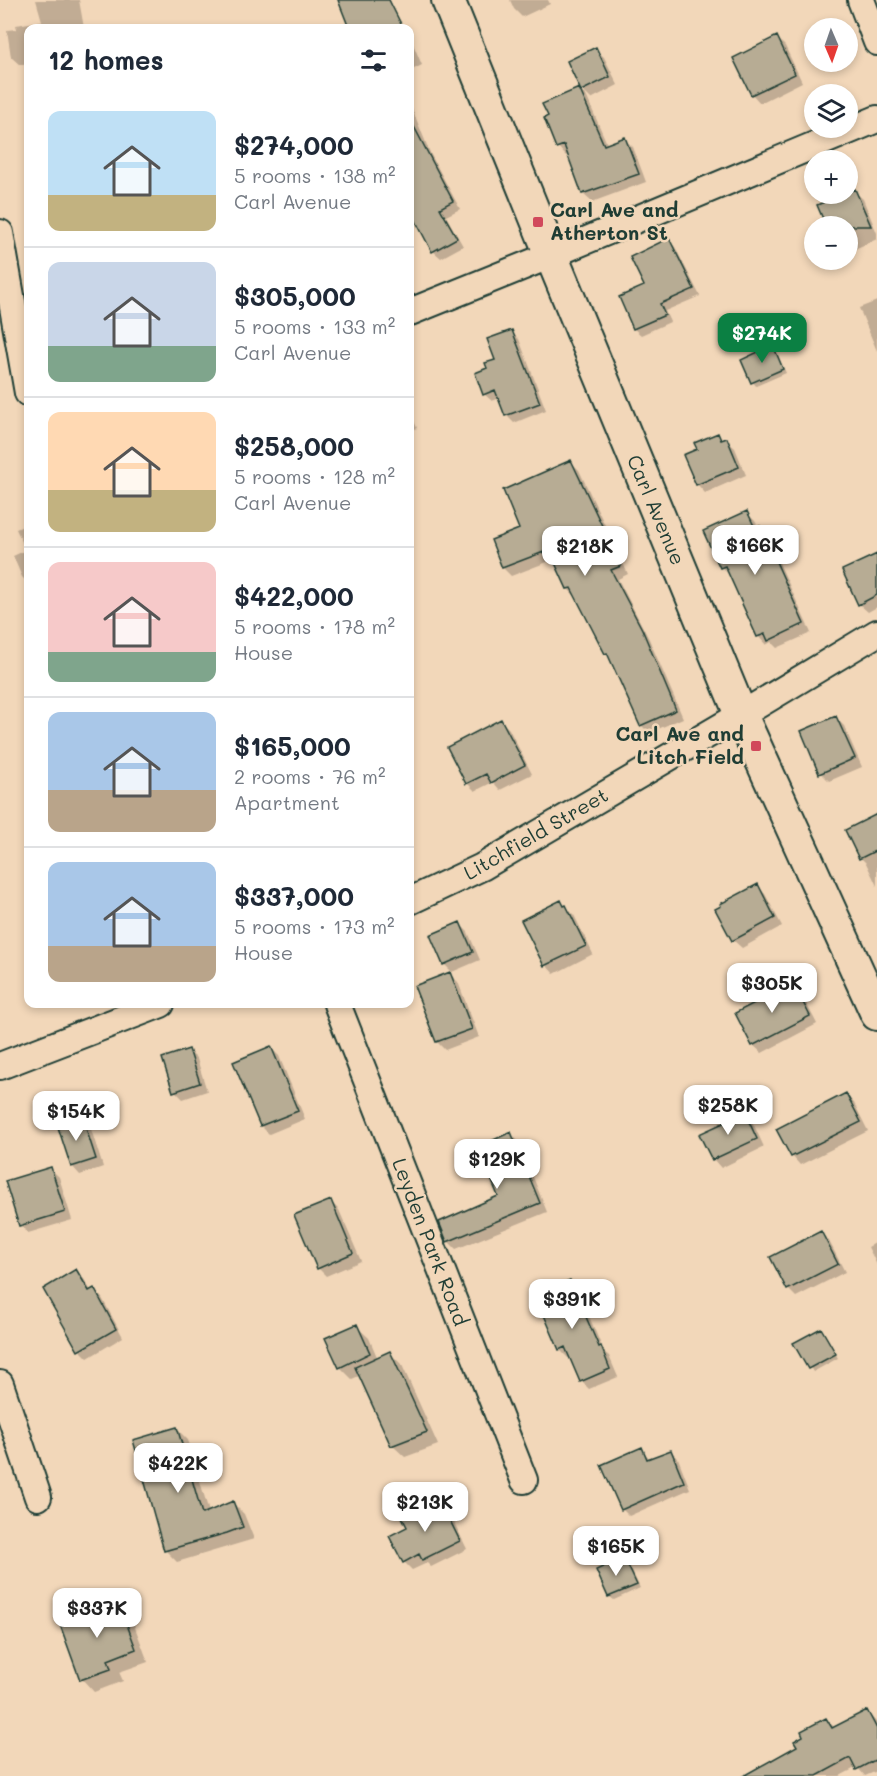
<!DOCTYPE html>
<meta charset="utf-8">
<style>
:root{--surface:#fff;--page:#f6f6f7;--text:#1f2937;--muted:#747a83;--line:#e0e1e3;--accent:#0b8043}
body{margin:0;font-family:Mali,sans-serif;background:var(--page);color:var(--text);height:100vh;display:flex;flex-direction:column;font-size:22px;white-space:nowrap}
*{box-sizing:border-box;margin:0}
p{font-size:20px;color:var(--muted)}
.icon{flex:none;width:33px;height:33px;fill:none;stroke:currentColor;stroke-width:2;stroke-linecap:round;stroke-linejoin:round}
.map{position:relative;flex:1;overflow:hidden}
.sheet{position:absolute;left:24px;top:24px;width:390px;height:984px;display:flex;flex-direction:column;background:var(--surface);border-radius:12px;box-shadow:0 3px 9px #0003}
.sheet>*{flex:none}
.needle{width:39px;rotate:178deg}
.buttons{position:absolute;left:804px;top:18px;display:grid;gap:12px}
.buttons a{display:grid;place-items:center;width:54px;height:54px;border-radius:50%;background:var(--surface);box-shadow:0 3px 9px #0003;font-size:30px}
.price{position:absolute;translate:-50% -51px;padding:0 14px;border-radius:12px;background:#fff;color:#222;font-size:20px;line-height:39px;filter:drop-shadow(0 2px 3px #0008)}
.price::after{content:'';position:absolute;left:50%;top:36px;width:18px;height:14px;margin-left:-9px;background:inherit;clip-path:polygon(0 0,100% 0,50% 100%)}
.price.active{background:var(--accent);color:#fff}
ul{padding:0;list-style:none}
li{display:flex;align-items:center;gap:18px;height:150px;padding:0 24px}
li+li{border-top:2px solid var(--line)}
li span{display:grid;place-items:center;flex:none;width:168px;height:120px;border-radius:12px;color:#555}
li>.icon{margin-inline-start:auto}
span .icon{width:72px;height:72px;fill:#fffc;stroke-width:1}
li b{font-size:26px}
h2{display:flex;justify-content:space-between;align-items:center;height:72px;padding:0 24px;font-size:26px}
.map>svg:first-child{display:block}
</style>
<div class="map">
<svg width="877" height="1776" viewBox="0 0 877 1776">
<rect width="100%" height="100%" fill="#f2d7b9"/>
<filter id="ink" filterUnits="userSpaceOnUse"><feTurbulence type="fractalNoise" baseFrequency=".0167" numOctaves="2"/><feDisplacementMap in="SourceGraphic" scale="12" xChannelSelector="R" yChannelSelector="G"/><feConvolveMatrix kernelMatrix="1 2 1 2 8 2 1 2 1" color-interpolation-filters="sRGB"/></filter>
<g filter="url(#ink)">
<path fill="#0003" d="M36,0h43l5,28h-56v36l-8,1 -9,-8 -4,-27 10,-1 -1,-4 26,-4z
M341,0h49l9,23 5,5h-53z
M510,0h38l2,4 -28,13 -8,-8z
M410,37l12,28 -12,6z
M777,38l8,8 17,36 -42,21 -8,-9 -17,-35z
M595,49l9,8 14,28 -27,14 -6,-6 23,53 16,-7 9,8 13,35 -54,20 -9,-8 -14,-40 -3,2 -8,-9 -12,-28 33,-29 6,5 -16,-33z
M410,104l21,51 29,54 -14,7 17,30 -22,12 -8,-7 -23,-44z
M854,191l9,8 14,34v6l-29,13v-26h-21l-8,-20z
M669,240l6,7 25,49 -35,15 5,11 -29,13 -7,-6 -13,-31 25,-11z
M877,301v50l-18,-43z
M511,332l8,7 27,71 -32,13 -8,-8 -6,-17 -8,3 -8,-7 5,-25 7,-9z
M772,347l4,4 10,22 -30,13 -3,-4 -10,-21z
M410,412l7,16 -7,3z
M717,435l6,6 3,-1 9,8 11,27 -41,18 -8,-9 2,-35z
M571,462l8,8 49,104 -10,5 31,60 34,79 -34,15 -8,-8 -29,-66 -6,-6 -29,-55 -9,-9 -13,-30 -44,17 -8,-8 18,-38z
M747,513l8,8 4,7 8,8 44,97 -34,15 -6,-6 -5,3 -8,-9 -28,-60 -8,-9z
M28,524v59l-6,-6 -9,-21 13,-6 -10,-21z
M877,560v47l-9,5 -9,-8z
M836,718l8,8 18,41 -33,14 -8,-8z
M501,721l8,8 23,45 -32,16 -7,-8 -18,9 -8,-8z
M877,815v71l-11,-23 -5,-5z
M757,886l8,8 17,32 -40,22 -9,-8 -10,-33z
M561,902l13,13 19,39 -39,20 -8,-9 -23,-44z
M460,924l8,8 12,28 -28,12 -8,-8z
M450,974l8,8 21,55 -34,13 -8,-8 -21,-55z
M793,985l8,8 16,31 -55,29 -9,-8z
M271,1048l8,8 26,63 -36,15 -8,-8z
M189,1051l8,8 10,32 -24,8 -8,-8z
M846,1095l8,8 14,28 -68,34 -8,-9 -14,-27z
M745,1115l8,8 11,24 -43,21 -8,-9z
M81,1117l9,9 13,41 -23,8 -8,-9z
M511,1134l8,8 28,70 -91,37 -8,-8 52,-44z
M51,1169l8,8 13,43 -44,13 -8,-8z
M331,1202l8,8 22,51 -35,15 -8,-8z
M821,1233l8,8 16,31 -49,25 -8,-8z
M877,1242v23l-9,-18z
M76,1271l8,8 7,12 3,-1 8,8 21,39 -35,21 -8,-8z
M570,1282l8,8 26,62 5,4 9,21 -29,12 -8,-8 -10,-24 -3,1 -8,-8z
M356,1326l13,12 9,21 12,-6 12,12 36,80 -33,12 -13,-12 -31,-70 -9,4 -12,-12z
M821,1330l17,28 -25,14 -17,-28z
M177,1429l11,11 21,72 24,-9 11,11 10,25 -77,23 -12,-12z
M641,1449l9,10 21,-8 7,7 12,31 -61,27 -7,-7z
M439,1500l8,8 20,41 -36,18 -4,-4 -15,7 -8,-8 5,-34z
M624,1559l4,4 12,25 -26,12 -4,-3 -12,-26z
M117,1601l13,13 18,48 -29,10 4,9 -29,11 -12,-13 -21,-56z
M867,1712l10,11v48l-12,5 -8,-9 -17,9h-90l49,-29 27,-28 9,9z"/>
<path fill="#b7ac94" stroke="#1f3d34" stroke-width="1.5" d="M338,0h51l14,28h-54z
M777,36l18,38 -44,21 -18,-37z
M596,47l14,30 -29,14 -14,-30z
M579,88l25,57 21,-8 14,37 -57,20 -18,-49 -8,3 -12,-30 4,-2 -6,-12z
M410,119l43,82 -13,7 17,30 -25,14 -22,-42z
M855,189l16,37h-45l-9,-21z
M669,238l25,51 -34,15 5,11 -32,14 -14,-32 25,-11 -14,-29z
M512,330l28,73 -35,13 -10,-26 -12,5 -8,-22 12,-5 -2,-5 10,-3 -8,-21z
M773,345l10,24 -32,14 -10,-23z
M718,433l3,7 6,-2 12,29 -43,18 -13,-30 14,-6 -3,-6z
M571,460l50,106 -10,4 31,59 34,81 -36,16 -33,-73 -2,1 -34,-66 -4,1 -18,-39 -47,18 -11,-28 28,-11 -16,-39z
M747,511l8,17 5,-2 44,98 -36,17 -3,-7 -8,3 -32,-71 -5,2 -17,-37z
M877,554v41l-19,10 -16,-35z
M836,716l19,42 -36,16 -18,-43z
M501,719l24,46 -34,18 -5,-9 -20,10 -19,-37z
M877,814v36l-18,9 -14,-29z
M758,884l17,34 -43,23 -17,-32 6,-3 -1,-2z
M561,900l3,6 2,-1 20,41 -42,20 -23,-46z
M460,922l13,30 -30,13 -13,-30z
M450,972l22,57 -36,13 -22,-56z
M793,983l17,33 -58,30 -17,-33z
M271,1046l27,65 -38,15 -27,-64z
M189,1049l11,34 -27,9 -11,-34z
M846,1093l15,29 -70,35 -15,-28z
M745,1113l12,26 -45,21 -13,-26z
M82,1116l14,43 -25,8 -14,-43z
M511,1132l29,71 -93,39 -8,-20 59,-26 -20,-49z
M51,1167l14,45 -46,14 -14,-45z
M331,1200l22,53 -36,16 -23,-54z
M821,1231l17,33 -51,26 -17,-33z
M76,1269l13,22 5,-3 22,41 -38,22 -35,-62z
M570,1280l29,67 2,-1 9,23 -30,13 -15,-35 -6,3 -24,-56z
M357,1324l13,29 -31,15 -14,-30z
M821,1328l15,26 -28,15 -15,-26z
M390,1351l37,81 -36,14 -36,-79z
M177,1427l25,87 31,-13 10,26 -16,6 -63,18 -31,-111z
M642,1447l5,12 24,-9 13,32 -63,28 -20,-45z
M439,1498l21,43 -38,19 -3,-6 -16,9 -14,-27 18,-9 -5,-10z
M624,1557l13,28 -29,12 -12,-27z
M118,1600l18,49 -28,11 3,9 -31,11 -21,-58z
M867,1710l10,19v30l-21,11 -6,-12 -33,18h-74l54,-30 -3,-5 9,-5 -2,-5 25,-13 6,10z"/>
<g fill="none" stroke-linecap="round" stroke-linejoin="round">
<g stroke="#1f3d34" stroke-width="30">
<path id="minor" d="M861,0l16,42
M0,233l28,160
M410,312l141,-57 326,-136
M410,901l72,-34 259,-152 136,-82
M337,1004l187,476
M0,1066l161,-62
M0,1384l38,113"/>
</g>
<g stroke="#1f3d34" stroke-width="36">
<path id="tertiary" d="M448,0l103,255 190,460 136,299"/>
</g>
<use href="#minor" stroke="#f2d7b9" stroke-width="26"/>
<use href="#tertiary" stroke="#f2d7b9" stroke-width="32"/>
</g>
</g>
<g fill="#d1495b" stroke="#f2d7b9" stroke-width="2">
<rect x="532" y="216" width="12" height="12" rx="3"/>
<rect x="750" y="740" width="12" height="12" rx="3"/>
</g>
<g text-anchor="middle" stroke-width="5" stroke-linejoin="round" paint-order="stroke">
<g font-size="20" font-weight="bold" fill="#1f3d34" stroke="#f2d7b9" text-anchor="start">
<text x="550" y="217">Carl Ave and<tspan x="550" dy="23">Atherton St</tspan></text>
<text x="744" y="741" text-anchor="end">Carl Ave and<tspan x="744" dy="23">Litch Field</tspan></text>
</g>
<g font-size="20" fill="#1f3d34" stroke="#f2d7b9">
<text transform="translate(656 510) rotate(67)" y="7">Carl Avenue</text>
<text transform="translate(536 834) rotate(-30)" y="7">Litchfield Street</text>
<text transform="translate(430 1242) rotate(69)" y="7">Leyden Park Road</text>
</g>
</g>
</svg>
<div class="buttons">
<a><svg class="needle" viewBox="-14 -14 28 28"><path d="M0-13l5 13h-10z" fill="#e53935"/><path d="M0 13l5-13h-10z" fill="#747a83"/></svg></a>
<a><svg class="icon" aria-label="layers" viewBox="0 0 24 24"><path d="M12 4l9 5-9 5-9-5zM3 14l9 5 9-5"/></svg></a>
<a>+</a>
<a>−</a>
</div>
<b class="price active" style="left:762px;top:364px">$274K</b>
<b class="price" style="left:755px;top:576px">$166K</b>
<b class="price" style="left:585px;top:577px">$218K</b>
<b class="price" style="left:772px;top:1014px">$305K</b>
<b class="price" style="left:728px;top:1136px">$258K</b>
<b class="price" style="left:76px;top:1142px">$154K</b>
<b class="price" style="left:497px;top:1190px">$129K</b>
<b class="price" style="left:572px;top:1330px">$391K</b>
<b class="price" style="left:178px;top:1494px">$422K</b>
<b class="price" style="left:425px;top:1533px">$213K</b>
<b class="price" style="left:616px;top:1577px">$165K</b>
<b class="price" style="left:97px;top:1639px">$337K</b>
<section class="sheet">
<h2>12 homes<svg class="icon" aria-label="filters" viewBox="0 0 24 24"><path d="M4 7h16M4 17h16"/><circle cx="9" cy="7" r="2"/><circle cx="15" cy="17" r="2"/></svg></h2>
<ul>
<li><span style="background:linear-gradient(#bfe0f5 70%,#c2b280 0)"><svg class="icon" aria-label="home" viewBox="0 0 24 24"><path d="M3 11l9-7 9 7M6 9v11h12V9"/></svg></span><div><b>$274,000</b><p>5 rooms · 138 m²</p><p>Carl Avenue</p></div></li>
<li><span style="background:linear-gradient(#c9d6e8 70%,#7fa58c 0)"><svg class="icon" aria-label="home" viewBox="0 0 24 24"><path d="M3 11l9-7 9 7M6 9v11h12V9"/></svg></span><div><b>$305,000</b><p>5 rooms · 133 m²</p><p>Carl Avenue</p></div></li>
<li><span style="background:linear-gradient(#ffd9b3 65%,#c2b280 0)"><svg class="icon" aria-label="home" viewBox="0 0 24 24"><path d="M3 11l9-7 9 7M6 9v11h12V9"/></svg></span><div><b>$258,000</b><p>5 rooms · 128 m²</p><p>Carl Avenue</p></div></li>
<li><span style="background:linear-gradient(#f6c9c9 75%,#7fa58c 0)"><svg class="icon" aria-label="home" viewBox="0 0 24 24"><path d="M3 11l9-7 9 7M6 9v11h12V9"/></svg></span><div><b>$422,000</b><p>5 rooms · 178 m²</p><p>House</p></div></li>
<li><span style="background:linear-gradient(#a9c7e8 65%,#b9a48a 0)"><svg class="icon" aria-label="home" viewBox="0 0 24 24"><path d="M3 11l9-7 9 7M6 9v11h12V9"/></svg></span><div><b>$165,000</b><p>2 rooms · 76 m²</p><p>Apartment</p></div></li>
<li><span style="background:linear-gradient(#a9c7e8 70%,#b9a48a 0)"><svg class="icon" aria-label="home" viewBox="0 0 24 24"><path d="M3 11l9-7 9 7M6 9v11h12V9"/></svg></span><div><b>$337,000</b><p>5 rooms · 173 m²</p><p>House</p></div></li>
</ul>
</section>
</div>
